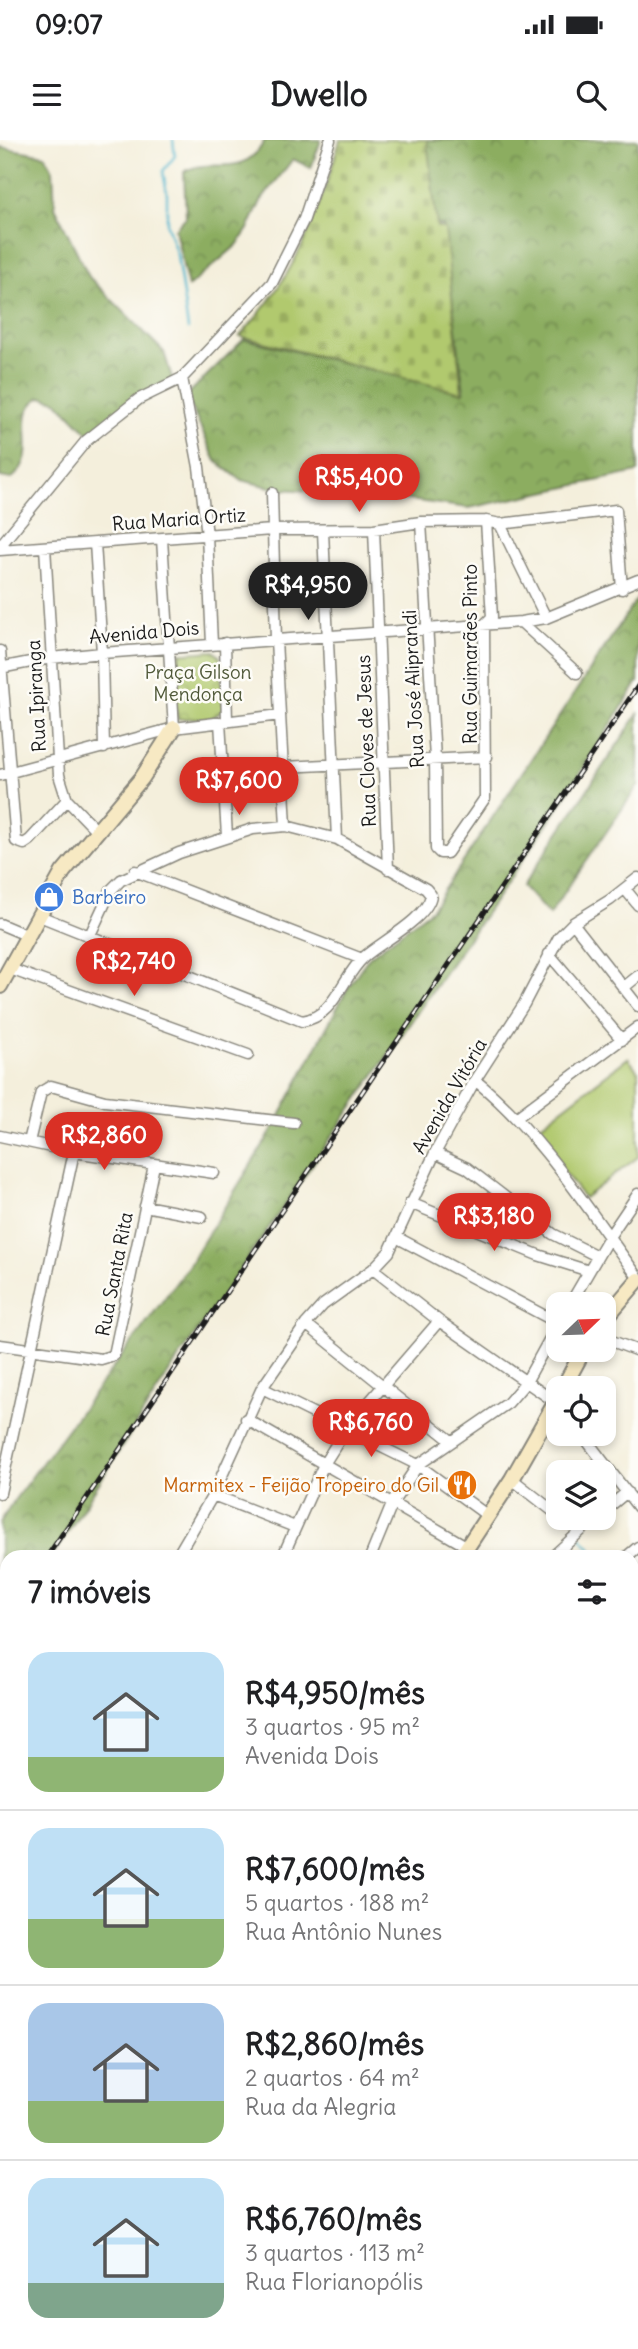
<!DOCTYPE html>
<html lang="pt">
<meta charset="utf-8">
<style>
:root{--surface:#fff;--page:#f6f6f6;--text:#202124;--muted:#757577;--line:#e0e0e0;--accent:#d93025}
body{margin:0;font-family:Delius,sans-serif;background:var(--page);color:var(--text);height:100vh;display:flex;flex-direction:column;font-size:26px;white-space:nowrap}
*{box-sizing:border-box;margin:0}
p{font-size:23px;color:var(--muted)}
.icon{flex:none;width:38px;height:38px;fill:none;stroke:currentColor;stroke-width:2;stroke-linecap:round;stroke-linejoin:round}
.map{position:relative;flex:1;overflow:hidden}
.side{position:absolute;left:0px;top:1410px;width:639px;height:800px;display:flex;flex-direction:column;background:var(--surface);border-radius:21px 21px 0 0;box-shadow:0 4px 10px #0003}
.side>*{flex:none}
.needle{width:46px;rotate:67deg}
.buttons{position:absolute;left:546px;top:1152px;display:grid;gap:14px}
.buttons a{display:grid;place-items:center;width:70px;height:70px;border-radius:14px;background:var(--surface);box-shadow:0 4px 10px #0003;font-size:35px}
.price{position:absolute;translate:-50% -60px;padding:0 16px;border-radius:24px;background:var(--accent);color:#fff;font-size:23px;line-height:46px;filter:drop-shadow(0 2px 4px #0008)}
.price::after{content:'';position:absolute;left:50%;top:42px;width:21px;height:16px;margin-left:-10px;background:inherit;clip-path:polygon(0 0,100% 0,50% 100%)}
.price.selected{background:#222;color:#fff}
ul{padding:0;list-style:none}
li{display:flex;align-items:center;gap:21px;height:175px;padding:0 28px}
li+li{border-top:2px solid var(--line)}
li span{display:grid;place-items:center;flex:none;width:196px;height:140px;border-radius:21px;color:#555}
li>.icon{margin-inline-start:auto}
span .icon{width:84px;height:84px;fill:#fffc;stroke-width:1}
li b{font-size:30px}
h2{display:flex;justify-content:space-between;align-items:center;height:84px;padding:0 28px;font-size:30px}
.status{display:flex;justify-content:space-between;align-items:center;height:49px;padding:0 35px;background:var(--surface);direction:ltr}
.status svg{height:19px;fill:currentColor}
header{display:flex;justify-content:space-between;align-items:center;height:91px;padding:0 28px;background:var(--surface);font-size:32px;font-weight:700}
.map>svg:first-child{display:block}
</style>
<div class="status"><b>09:07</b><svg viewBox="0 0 49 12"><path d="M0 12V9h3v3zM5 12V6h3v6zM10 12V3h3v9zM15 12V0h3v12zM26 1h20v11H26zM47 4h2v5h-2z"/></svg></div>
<header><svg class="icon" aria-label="menu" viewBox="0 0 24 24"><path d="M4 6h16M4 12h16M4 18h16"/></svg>Dwello<svg class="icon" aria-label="search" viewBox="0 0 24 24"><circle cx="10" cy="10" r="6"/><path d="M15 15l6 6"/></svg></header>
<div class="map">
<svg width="638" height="2209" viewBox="0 0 638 2209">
<defs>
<pattern id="forest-crowns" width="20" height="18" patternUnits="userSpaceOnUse" patternTransform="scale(1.75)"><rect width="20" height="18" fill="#8cad61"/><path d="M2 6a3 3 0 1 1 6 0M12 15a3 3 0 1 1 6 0" fill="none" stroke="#728c4f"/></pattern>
<pattern id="cemetery-stones" width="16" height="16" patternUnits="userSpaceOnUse" patternTransform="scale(1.75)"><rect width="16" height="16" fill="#b1c96e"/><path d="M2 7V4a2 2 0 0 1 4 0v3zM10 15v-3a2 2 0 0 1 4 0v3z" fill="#98ac5f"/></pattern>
<pattern id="park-crowns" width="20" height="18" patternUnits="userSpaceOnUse" patternTransform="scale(1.75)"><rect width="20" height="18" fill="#b1c96e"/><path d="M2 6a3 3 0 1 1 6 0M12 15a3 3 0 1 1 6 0" fill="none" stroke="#98ac5f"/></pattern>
</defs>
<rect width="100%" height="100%" fill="#fdfcf7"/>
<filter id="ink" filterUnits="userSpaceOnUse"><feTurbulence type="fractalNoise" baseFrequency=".0143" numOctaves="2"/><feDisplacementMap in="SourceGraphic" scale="14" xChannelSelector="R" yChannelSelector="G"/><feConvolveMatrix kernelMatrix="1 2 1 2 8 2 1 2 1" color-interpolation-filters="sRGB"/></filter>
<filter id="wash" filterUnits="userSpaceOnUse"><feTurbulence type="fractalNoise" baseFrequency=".00686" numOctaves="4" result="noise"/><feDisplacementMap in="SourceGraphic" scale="28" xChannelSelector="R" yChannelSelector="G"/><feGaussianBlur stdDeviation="1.57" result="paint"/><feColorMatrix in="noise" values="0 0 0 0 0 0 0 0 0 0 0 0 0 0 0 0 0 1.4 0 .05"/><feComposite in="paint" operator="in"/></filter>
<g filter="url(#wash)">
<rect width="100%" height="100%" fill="#f4efdc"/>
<path fill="#b1c96e" stroke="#667245" stroke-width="2" d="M628,918l10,13v86l-54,41 -51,-67z"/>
<path fill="url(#forest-crowns)" stroke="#54643e" stroke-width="2" d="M265,0h56l-10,28 -18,-9 -32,42 -13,28 -11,16 -49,42 -13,-58 11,-12 -2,-45c27,-17 59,10 81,-32z
M403,0h235v332l-169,36 -105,-14 -86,-5 -37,-9 -25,-19 -30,-65 58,-57 220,53 -21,-166 -59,-19z
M0,7l45,8 8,15 2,37 34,70 75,75 10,33c-31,13 -55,35 -86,48l-31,-32 -16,-4c-33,18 4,56 -30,82l-11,-2z
M638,457v85l-83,131 -385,558 -118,186 -45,1v72l-7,11v-118l10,-17 177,-238 86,-139 73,-138 15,-23 9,-12 62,-47z
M638,574v72l-89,129 -26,-29z"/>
<path fill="url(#cemetery-stones)" stroke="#667245" stroke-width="2" d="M340,0h87l10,87 8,2 17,164 -222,-57c55,-60 78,-118 100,-196z"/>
<path fill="url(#park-crowns)" stroke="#667245" stroke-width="2" d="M214,511l6,6 3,52 -10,9 -36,1 -4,-65z"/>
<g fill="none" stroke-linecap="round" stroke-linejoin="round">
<path stroke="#4fb5cd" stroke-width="2.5" d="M173,0l2,16 -12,15 4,23v31l10,30 11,74
M520,1352l9,6
M580,1397l20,21"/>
</g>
</g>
<g filter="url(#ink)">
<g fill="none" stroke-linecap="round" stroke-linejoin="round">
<g stroke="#88867c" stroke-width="13">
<path id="street" d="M182,238l17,89 8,68 5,109
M272,353l4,147 10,186
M421,382l14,237 1,90 4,4h7l38,-55 -1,-173 8,-8 -6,-96
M500,384l46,94
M374,389l14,340
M323,391l14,308
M162,399l12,189
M95,403l7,110 2,95
M0,406l86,-105 53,-42 43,-21 90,-95 32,-64 26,-79
M45,407l14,228 8,25 29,30
M0,410l272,-20 102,-1 47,-7 65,-1 14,3 116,-14 6,79
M521,482l56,51
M225,503l2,78
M0,511l16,190 8,3 6,-4 37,-40
M0,528l51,-10 51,-5 419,-31 25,-4 92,-38
M220,582l7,114
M284,627l203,-10
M0,635l174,-47 106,-13
M135,731l227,88
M625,749l13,16
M37,775l265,106c33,-4 40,-45 62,-64 17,-15 64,-39 67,-62l-5,-6 -89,-50 -51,-13 -33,3 -74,24 -58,27 -10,10 -21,45
M573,783l65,83
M0,784l26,11
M549,814l73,86
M10,829l238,86
M623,848l15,-12
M475,940c66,54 113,129 163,197
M516,978l122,-91
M0,996l74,16 140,21
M29,1002l12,-50 10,-6 54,15 189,22
M435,1013l32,15 86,66 44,22
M410,1063l128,52 51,16
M145,1066l57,11
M396,1097l162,86
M373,1129l66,52 119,83
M570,1164l39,-67 29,-43
M306,1184l144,116
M604,1198l34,13
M0,1205l101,14 13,-4 40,-190
M262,1248l156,77 70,51
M246,1279l220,127
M581,1293l57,74
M512,1339l46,36
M0,1353l74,-341
M213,1355l82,32
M604,1371l23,-19
M561,1377l18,14
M176,1418l37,-63 49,-107 44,-64 17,-19 50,-36 16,-17 46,-99 40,-73 49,-76 35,-67 14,-14 37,-23 28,-22
M282,1418l42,-94 22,-35 93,-108
M370,1418l23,-56 25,-37 90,-62 18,-21 32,-58
M551,1418l45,-41
M625,1418l13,-11
M632,1474l6,-4
M632,1541h6
M632,1653l5,-64
M632,1660l6,1
M0,1684l7,-35
M7,1830l-5,16 5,14
M632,1882l6,1
M632,2076l6,-3"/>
</g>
<g stroke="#88867c" stroke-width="18">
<path id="secondary" d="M0,846l63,-114 79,-94 32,-50
M604,1180l34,-40
M563,1248l21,-39
M460,1418l52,-79 46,-81
M632,1896l6,-3
M632,1976l6,-3
M632,1988l6,19
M0,2106l7,-1
M0,2169l7,-1
M632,2172l6,-1
M477,2209l2,-6"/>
</g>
<g stroke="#88867c" stroke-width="19">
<path id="primary" d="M632,1924l6,-2
M632,1940l6,-2
M0,2135l7,-1
M0,2150l7,-1"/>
</g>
<use href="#street" stroke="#fff" stroke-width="10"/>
<use href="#secondary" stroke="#f7e9c3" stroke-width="14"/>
<use href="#primary" stroke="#eac769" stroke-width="16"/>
<g stroke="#1c1c1c" stroke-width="5">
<path id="rail" d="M46,1418l592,-872
M0,1503l7,-11"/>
</g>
<use href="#rail" stroke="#fdfcf7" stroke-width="2.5" stroke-dasharray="8" stroke-linecap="butt"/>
</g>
</g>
<defs>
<g id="shop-disc" transform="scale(1.575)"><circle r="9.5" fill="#3f7fe0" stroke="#fdfcf7"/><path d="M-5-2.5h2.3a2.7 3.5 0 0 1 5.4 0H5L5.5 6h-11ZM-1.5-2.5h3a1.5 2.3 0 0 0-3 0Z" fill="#fff"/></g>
<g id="restaurant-disc" transform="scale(1.575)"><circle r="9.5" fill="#e8710a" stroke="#fdfcf7"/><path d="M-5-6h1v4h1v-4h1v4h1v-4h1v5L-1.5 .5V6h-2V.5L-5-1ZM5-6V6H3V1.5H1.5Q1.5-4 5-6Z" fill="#fff"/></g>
</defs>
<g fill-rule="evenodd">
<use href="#shop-disc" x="49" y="757"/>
<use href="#restaurant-disc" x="462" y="1345"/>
</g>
<g text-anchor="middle" stroke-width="5" stroke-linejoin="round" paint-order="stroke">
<g font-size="19" fill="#1c1c1c" stroke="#fdfcf7">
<text transform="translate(179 379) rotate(-4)" y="7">Rua Maria Ortiz</text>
<text transform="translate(144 492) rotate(-5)" y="7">Avenida Dois</text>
<text transform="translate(470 514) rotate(-90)" y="7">Rua Guimarães Pinto</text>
<text transform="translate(413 549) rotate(-93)" y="7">Rua José Aliprandi</text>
<text transform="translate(36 556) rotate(-93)" y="7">Rua Ipiranga</text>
<text transform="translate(366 601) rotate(-92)" y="7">Rua Cloves de Jesus</text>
<text transform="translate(449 956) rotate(-60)" y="7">Avenida Vitória</text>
<text transform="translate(114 1134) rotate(-79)" y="7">Rua Santa Rita</text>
</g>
<g font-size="19" fill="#505939" stroke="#fdfcf7">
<text x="198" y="539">Praça Gilson<tspan x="198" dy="22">Mendonça</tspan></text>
</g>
<g font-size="19" fill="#366cbe" stroke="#fdfcf7" text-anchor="start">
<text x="72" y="764">Barbeiro</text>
</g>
<g font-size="19" fill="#c56008" stroke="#fdfcf7" text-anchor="end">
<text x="439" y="1352">Marmitex - Feijão Tropeiro do Gil</text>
</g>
</g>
</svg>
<div class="buttons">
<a><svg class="needle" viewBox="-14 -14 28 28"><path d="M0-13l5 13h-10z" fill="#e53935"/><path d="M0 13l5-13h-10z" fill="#757577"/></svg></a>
<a><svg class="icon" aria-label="locate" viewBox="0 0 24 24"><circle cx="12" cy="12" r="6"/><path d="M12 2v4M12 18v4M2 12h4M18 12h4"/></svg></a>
<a><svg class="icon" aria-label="layers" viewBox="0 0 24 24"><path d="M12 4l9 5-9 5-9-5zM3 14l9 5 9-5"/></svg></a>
</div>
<b class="price" style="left:359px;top:374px">R$5,400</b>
<b class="price selected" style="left:308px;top:482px">R$4,950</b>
<b class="price" style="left:239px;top:677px">R$7,600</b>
<b class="price" style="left:134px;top:858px">R$2,740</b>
<b class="price" style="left:104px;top:1032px">R$2,860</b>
<b class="price" style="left:494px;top:1113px">R$3,180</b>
<b class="price" style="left:371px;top:1319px">R$6,760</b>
<section class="side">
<h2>7 imóveis<svg class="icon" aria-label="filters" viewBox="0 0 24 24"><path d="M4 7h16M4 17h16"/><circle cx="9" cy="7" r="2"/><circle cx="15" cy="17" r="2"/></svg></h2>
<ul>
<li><span style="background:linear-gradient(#bfe0f5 75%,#8fb573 0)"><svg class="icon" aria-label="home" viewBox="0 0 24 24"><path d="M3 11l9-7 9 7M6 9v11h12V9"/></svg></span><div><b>R$4,950/mês</b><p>3 quartos · 95 m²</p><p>Avenida Dois</p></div></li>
<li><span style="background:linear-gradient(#bfe0f5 65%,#8fb573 0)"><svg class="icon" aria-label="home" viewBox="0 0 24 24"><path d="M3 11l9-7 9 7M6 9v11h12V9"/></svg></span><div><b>R$7,600/mês</b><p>5 quartos · 188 m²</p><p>Rua Antônio Nunes</p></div></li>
<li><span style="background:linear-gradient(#a9c7e8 70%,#8fb573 0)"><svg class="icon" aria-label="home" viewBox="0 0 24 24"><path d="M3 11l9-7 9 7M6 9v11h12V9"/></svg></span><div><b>R$2,860/mês</b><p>2 quartos · 64 m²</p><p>Rua da Alegria</p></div></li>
<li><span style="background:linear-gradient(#bfe0f5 75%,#7fa58c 0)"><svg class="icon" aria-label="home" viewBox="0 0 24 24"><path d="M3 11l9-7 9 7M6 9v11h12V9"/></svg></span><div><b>R$6,760/mês</b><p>3 quartos · 113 m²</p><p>Rua Florianopólis</p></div></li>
</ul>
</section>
</div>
